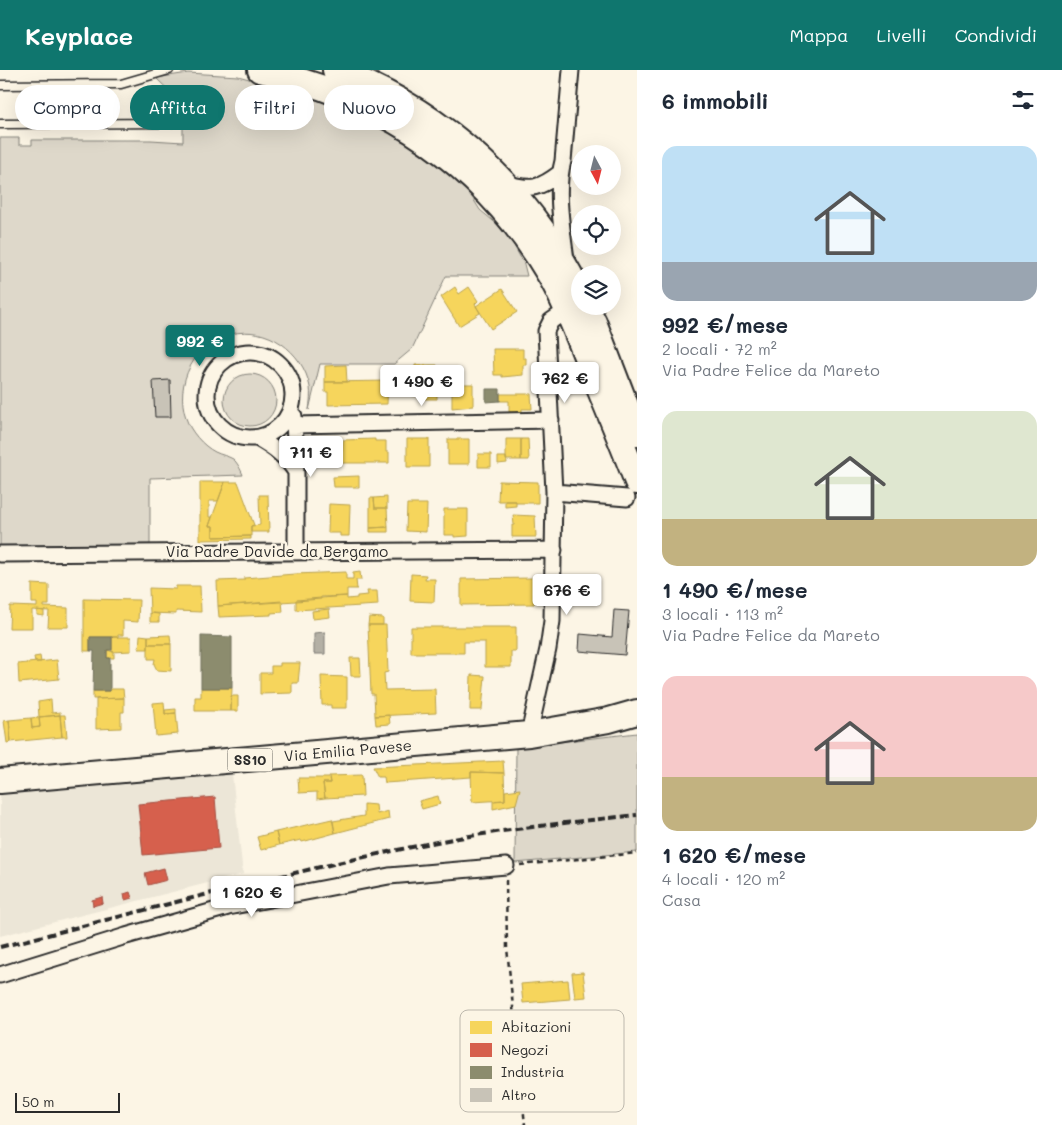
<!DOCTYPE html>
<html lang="it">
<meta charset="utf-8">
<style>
:root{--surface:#fff;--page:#f2f2f3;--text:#1f2937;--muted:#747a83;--accent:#0f766e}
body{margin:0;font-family:Mali,sans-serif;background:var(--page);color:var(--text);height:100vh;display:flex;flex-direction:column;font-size:19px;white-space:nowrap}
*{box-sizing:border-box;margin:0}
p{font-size:16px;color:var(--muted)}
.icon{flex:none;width:28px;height:28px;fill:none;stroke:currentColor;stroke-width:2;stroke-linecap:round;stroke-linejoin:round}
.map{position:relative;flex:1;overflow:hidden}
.sheet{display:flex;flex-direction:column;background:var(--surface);width:425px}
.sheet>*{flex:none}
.banner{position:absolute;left:15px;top:15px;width:475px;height:45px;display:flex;gap:10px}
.needle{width:32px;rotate:173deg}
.tools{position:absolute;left:571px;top:75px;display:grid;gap:10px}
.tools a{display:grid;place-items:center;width:50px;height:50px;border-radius:50%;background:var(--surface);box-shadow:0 5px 20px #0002;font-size:25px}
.scale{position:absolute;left:15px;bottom:12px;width:105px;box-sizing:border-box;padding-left:5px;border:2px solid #2b2b2b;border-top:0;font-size:14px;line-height:18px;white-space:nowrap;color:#2b2b2b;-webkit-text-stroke:4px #fcf5e5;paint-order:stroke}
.price{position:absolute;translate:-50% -42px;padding:0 11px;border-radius:5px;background:#fff;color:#222;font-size:16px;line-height:32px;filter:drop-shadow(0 1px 2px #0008)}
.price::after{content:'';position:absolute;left:50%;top:30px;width:15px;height:11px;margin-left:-8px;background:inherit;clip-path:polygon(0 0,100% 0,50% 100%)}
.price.current{background:var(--accent);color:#fff}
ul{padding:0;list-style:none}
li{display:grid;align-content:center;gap:10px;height:265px;padding:0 25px}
li span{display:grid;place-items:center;height:155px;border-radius:15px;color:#555}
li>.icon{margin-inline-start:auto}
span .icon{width:90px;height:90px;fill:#fffc;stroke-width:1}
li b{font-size:21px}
h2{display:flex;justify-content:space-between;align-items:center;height:60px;padding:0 25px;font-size:21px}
.tag{padding:0 18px;border-radius:22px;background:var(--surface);box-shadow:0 5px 20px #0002;font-size:18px;line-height:45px}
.tag.current{background:var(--accent);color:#fff}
header{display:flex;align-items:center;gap:30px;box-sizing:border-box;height:70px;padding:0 25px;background:var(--accent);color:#fff}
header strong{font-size:24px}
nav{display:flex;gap:28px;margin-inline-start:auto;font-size:18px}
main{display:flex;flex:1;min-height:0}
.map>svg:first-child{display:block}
</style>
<header>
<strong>Keyplace</strong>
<nav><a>Mappa</a><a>Livelli</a><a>Condividi</a></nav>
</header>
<main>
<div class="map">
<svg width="637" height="1055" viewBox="0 0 637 1055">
<rect width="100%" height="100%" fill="#fcf5e5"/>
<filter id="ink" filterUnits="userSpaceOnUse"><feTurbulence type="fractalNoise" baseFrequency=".02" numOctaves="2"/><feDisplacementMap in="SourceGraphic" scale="10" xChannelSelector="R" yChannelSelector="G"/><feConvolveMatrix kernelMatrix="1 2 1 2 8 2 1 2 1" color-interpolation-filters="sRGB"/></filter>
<g filter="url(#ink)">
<path fill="#ece6d7" d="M231,695l12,109 -243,62v-153z"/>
<path fill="#ded8ca" stroke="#84827a" d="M188,3l50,3 63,17 87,34 72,51 20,32 18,15 14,17 12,22 3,12h-81l-34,73 -18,15h-74l-11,46c1,-7 2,-16 1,-23 -7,-36 -43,-62 -79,-53 -37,10 -57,49 -45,84 4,13 17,28 29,34 6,3 13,4 18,7 4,3 8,11 10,16l-93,3v77l-150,2v-419h19v7h13v-5h119l32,2v-38l-27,-26z
M224 330a26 26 0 1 1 52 0a26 26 0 1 1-52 0Z
M637,663v119l-122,11 1,-116z"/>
<path fill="#b4b0a5" stroke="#7d7b74" d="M325,562v22h-11v-21z"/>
<path fill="#f6d55c" stroke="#b9a24d" d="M455,217l4,7 10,-7 9,14 -3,3 5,9 -21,13 -18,-29z
M502,219l15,23 -26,17 -15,-23z
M493,279h30v9h3v7h-3v10l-21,2v-2h-8z
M346,295l1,17h-22v-16z
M415,295h22v34h-13v-4l-11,1v-14l2,-1z
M388,311l-1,23 -59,1v-13h-3v-10z
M452,314h21v22l-21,2z
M500,324h31l1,15h-10v3h-13v-11h-9z
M375,369v2h11v11h3v11h-50v-11h3l1,-12z
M407,369h22v28h-22z
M448,369h21v25h-21z
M506,369h15v21h-15z
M521,369h7l1,21h-8z
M478,384h13v13h-13z
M498,387h8l1,6 -9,1z
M359,406v11h-25l-1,-10z
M499,411l39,1v21h-22v-2h-18z
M200,412h25l-7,19h-9v16h3l-3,9h4v11l38,-1v3l-51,1z
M225,412h13l16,43 -3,1v10l-38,1v-11h-4z
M259,425h9l1,37h-18v-6l9,-1z
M387,427v11h-12l-1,-10z
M370,428h4l1,10h12l1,19 -18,1z
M505,431h11v5l-11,1z
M329,434l21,1 -1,31h-9v-3h-12z
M407,434h20l-1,28 -20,-1z
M444,439h24v27l-14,1v-2h-10z
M513,445l22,1 1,21h-24v-12h2z
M388,457v5h-18v-4z
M346,502v7h7v-6l7,-1 1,8h-5l1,9h-10v7l-26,1v2l-25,2 -78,5 -1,-25 27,-1v-2l51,-4z
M411,504l15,1 -1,4h10l-1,23 -24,-1z
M534,508v26l-73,1v-26z
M32,514l17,1v20h-5v2l24,1v19h-20l1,-16 -17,-1v18h-23l1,-22 27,1v-4h-5z
M176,516h24l1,26 -25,-1v3l-26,-1 -1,-25 27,1z
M367,521h10l1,14 -82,5v-10l51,-4v3l10,-1v-2l11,-1z
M84,529l55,1 -1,22 -15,-1v14h-5v2h-28v14h-6z
M282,531l1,11 -12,1v2l-52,2 -1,-11z
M329,539l1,8 -17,2 -1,-8z
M37,540l7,1v5l-7,-1z
M150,543l9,1v8h-9z
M369,547l14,1v7h-15z
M368,555h18l2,47 -4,1 1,17 50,-1 1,24 -61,3 -1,-22h-3z
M411,557h105v24h-5v16h-26v-25h-21v11h-53z
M140,565l8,1v13h-9z
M170,565l1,9h-23v-8z
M112,567h19v14l-19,1z
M148,574h23v27l-14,-1 -3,-6 1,-5h-7z
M107,580l7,2v6h-7z
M40,586l1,6h-6l-1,-5z
M350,588h10l1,18h-10z
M57,590l2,19 -40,4 -1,-19z
M280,593h20l-2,20h-6v10l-32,1v-21h11v-7h9z
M471,605l14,1 -3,34h-12z
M321,606l26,1v31h-16v-3h-9z
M201,618h31l-1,23h-36v-14h6z
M111,619h12l1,9 -31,1v-8h17z
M231,626h7v15h-7z
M124,628v14h-3v16l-25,1v-30z
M51,630l1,13 8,-1v3l-21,2 -1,-15z
M164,632l1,12 11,-1 2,21 -22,2 -3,-33z
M176,639v4l-11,1v-4z
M60,645h5l2,22h-5z
M60,645l2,22 -51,5 -2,-22 22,-2 1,10 8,-1 -1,-10z
M389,645l1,9 -14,1 -1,-9z
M39,647l1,10 -8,1 -1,-10z
M9,650l2,22 -4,1 -3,-22z
M503,691l1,12 -33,-1v5l-86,6 -1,-6h-6l-5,-10z
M471,702l33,1 1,27 -33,2z
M362,705l1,21 -38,2 -2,-15h7l-1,-7z
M298,708h31l1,5h-7l2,15 -8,1v-7l-18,1z
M520,719l-4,15 -23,5v-8l12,-1v-9z
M438,726l2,8 -18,5 -3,-8z
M364,734l12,1 1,9 11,-3 1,8 -54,14 -2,-12 31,-5z
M332,749l3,14 -33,9 -1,-2 -22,5 -3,-13z
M276,762l3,13 -18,5 -4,-13z
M583,902l3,25 -11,1 -3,-25z
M568,910l2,19 -47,4 -2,-19z"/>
<path fill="#d6604d" stroke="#a35043" d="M215,727l4,51 -76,7 -5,-51z
M164,798l3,12 -19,5 -3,-12z
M130,822l2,6 -7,2 -1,-6z
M102,827l1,6 -10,3 -1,-6z"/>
<path fill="#8c8c6e" stroke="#6f6f5a" d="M486,319h14v12l-14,1z
M201,566l31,1v51h-31z
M90,567h22v13h-5v8h3v33h-17l1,-40h-4z"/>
<path fill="#c8c3b7" stroke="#2b2b2b" d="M170,310l1,37h-16l-2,-36z
M614,540l15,1 -4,44 -46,-4 1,-17 32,3z"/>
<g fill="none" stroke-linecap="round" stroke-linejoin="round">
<g stroke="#2b2b2b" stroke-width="11">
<path id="lane" d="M0,15l121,-1 48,-14
M0,54l171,-1"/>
</g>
<g stroke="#2b2b2b" stroke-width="19">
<path id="street" d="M507,114c25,6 32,5 53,-11
M566,190c-4,-31 -11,-70 -3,-99l8,-91
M207 325a43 43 0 1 1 86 0a43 43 0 1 1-86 0Z
M294,346l2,56v80
M294,355l257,-5
M257,368c16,9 29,18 39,34
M554,422l73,6
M0,484l554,-4
M529,664l19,-85 4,-28 2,-129 -8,-161 5,-10 16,-11
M0,905l126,-39 102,-29 161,-31 117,-10"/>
</g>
<g stroke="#2b2b2b" stroke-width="28">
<path id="primary" d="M260,0c126,28 224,94 290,206 15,26 26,55 37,83 17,41 34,82 50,123
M335,0c108,41 195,120 245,224
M586,236l8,16 43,112
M0,711l529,-47 80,-14 28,-8"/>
</g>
<path stroke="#2b2b2b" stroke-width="2.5" stroke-dasharray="5 4" stroke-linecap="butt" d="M520,795l117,-12
M506,810l1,68 18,177"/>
<use href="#lane" stroke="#fcf5e5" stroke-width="8"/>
<use href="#street" stroke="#fcf5e5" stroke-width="15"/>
<use href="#primary" stroke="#fcf5e5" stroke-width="24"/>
<path stroke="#2b2b2b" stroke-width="4" stroke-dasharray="8 4" stroke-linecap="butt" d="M0,877c147,-37 293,-77 442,-106 64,-12 130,-19 195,-26"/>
</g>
</g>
<g text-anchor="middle" stroke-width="5" stroke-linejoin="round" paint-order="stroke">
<rect fill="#fcf5e5" stroke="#6a6863" stroke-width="1" x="227.5" y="678.5" width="45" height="23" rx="4"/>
<g font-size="14" font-weight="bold" fill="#2b2b2b">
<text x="250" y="695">SS10</text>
</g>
<g font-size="15" fill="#2b2b2b" stroke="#fcf5e5">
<text x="277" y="487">Via Padre Davide da Bergamo</text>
<text transform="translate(348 681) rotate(-5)" y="5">Via Emilia Pavese</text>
</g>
</g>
<rect x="460" y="940" width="164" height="102" rx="8" fill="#fcf5e5" stroke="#bdb8ad" stroke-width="1"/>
<rect x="470" y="951" width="22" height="13" fill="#f6d55c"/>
<rect x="470" y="973" width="22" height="14" fill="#d6604d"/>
<rect x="470" y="996" width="22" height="13" fill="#8c8c6e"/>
<rect x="470" y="1018" width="22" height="14" fill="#c8c3b7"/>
<g font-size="14" fill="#2b2b2b">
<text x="501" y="962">Abitazioni</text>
<text x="501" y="985">Negozi</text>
<text x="501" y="1007">Industria</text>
<text x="501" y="1030">Altro</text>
</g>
</svg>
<div class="tools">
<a><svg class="needle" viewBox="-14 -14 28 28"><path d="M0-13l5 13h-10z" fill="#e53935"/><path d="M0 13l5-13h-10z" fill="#747a83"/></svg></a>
<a><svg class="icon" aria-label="locate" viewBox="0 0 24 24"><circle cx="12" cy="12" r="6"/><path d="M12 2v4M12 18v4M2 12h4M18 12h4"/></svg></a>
<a><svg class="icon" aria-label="layers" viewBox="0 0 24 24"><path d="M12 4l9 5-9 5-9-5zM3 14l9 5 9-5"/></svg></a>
</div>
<div class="scale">50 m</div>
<b class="price current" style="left:200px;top:297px">992 €</b>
<b class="price" style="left:565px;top:334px">762 €</b>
<b class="price" style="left:422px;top:337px">1 490 €</b>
<b class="price" style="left:311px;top:408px">711 €</b>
<b class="price" style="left:567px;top:546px">676 €</b>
<b class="price" style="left:252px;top:848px">1 620 €</b>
<div class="banner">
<a class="tag">Compra</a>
<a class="tag current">Affitta</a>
<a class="tag">Filtri</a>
<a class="tag">Nuovo</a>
</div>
</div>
<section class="sheet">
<h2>6 immobili<svg class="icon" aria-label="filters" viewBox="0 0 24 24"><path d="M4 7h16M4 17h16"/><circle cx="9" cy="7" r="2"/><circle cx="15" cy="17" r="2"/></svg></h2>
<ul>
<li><span style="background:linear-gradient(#bfe0f5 75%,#9aa5b1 0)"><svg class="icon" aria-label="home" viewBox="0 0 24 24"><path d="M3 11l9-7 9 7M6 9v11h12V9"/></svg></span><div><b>992 €/mese</b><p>2 locali · 72 m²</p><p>Via Padre Felice da Mareto</p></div></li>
<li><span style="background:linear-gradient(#dfe7d0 70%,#c2b280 0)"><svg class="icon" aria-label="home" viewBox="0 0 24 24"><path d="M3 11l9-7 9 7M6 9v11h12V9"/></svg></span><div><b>1 490 €/mese</b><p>3 locali · 113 m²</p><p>Via Padre Felice da Mareto</p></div></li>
<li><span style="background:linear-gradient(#f6c9c9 65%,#c2b280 0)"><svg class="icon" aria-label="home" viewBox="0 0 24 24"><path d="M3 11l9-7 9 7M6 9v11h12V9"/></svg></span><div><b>1 620 €/mese</b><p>4 locali · 120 m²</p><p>Casa</p></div></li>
</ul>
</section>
</main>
